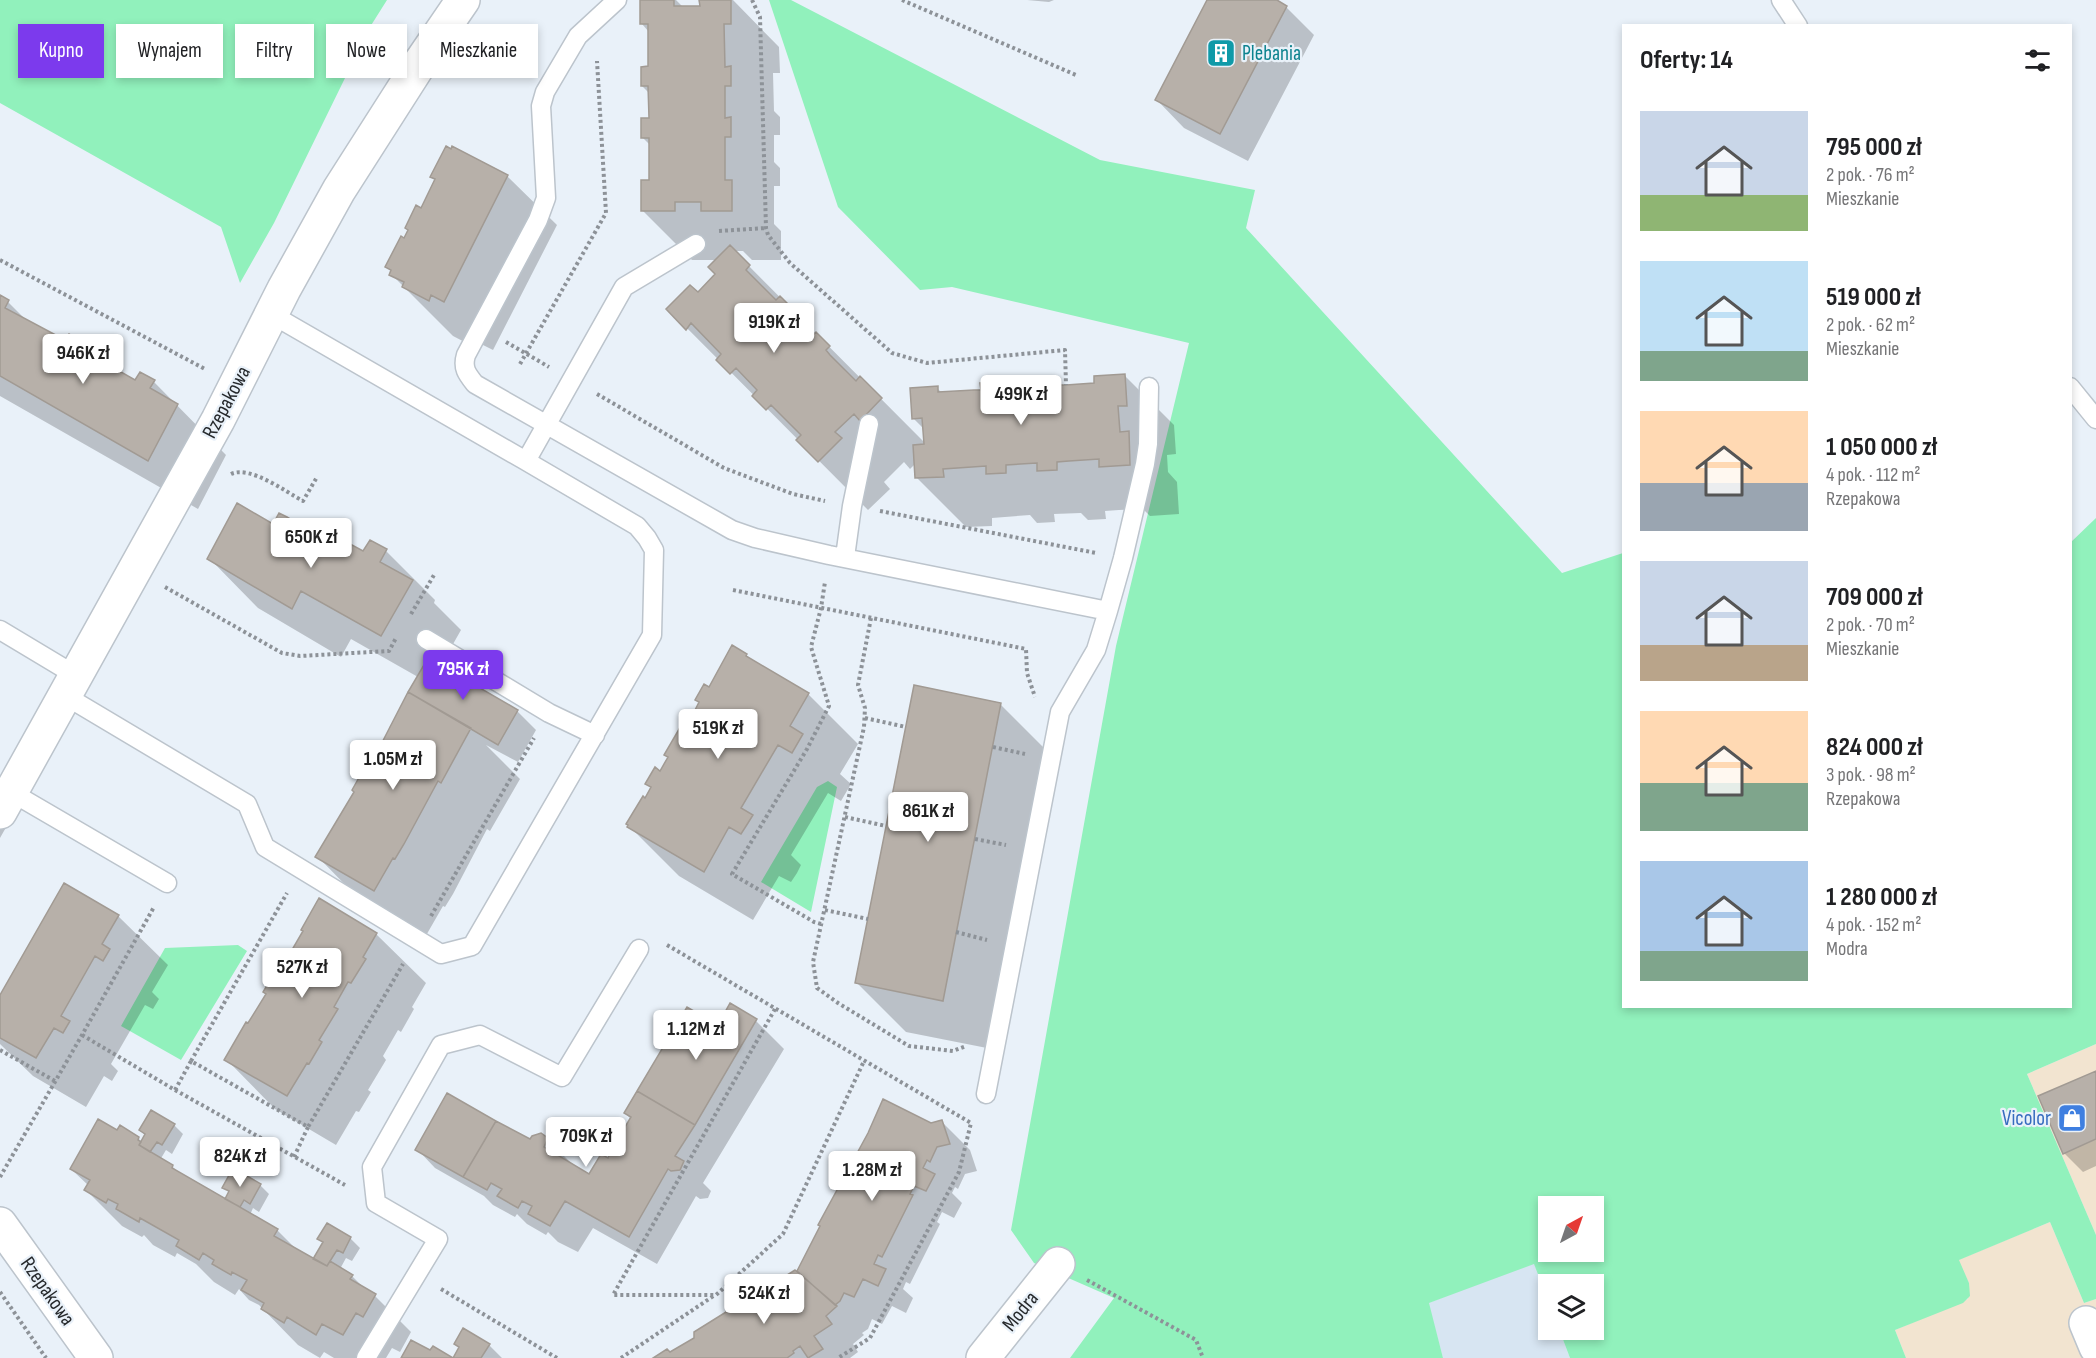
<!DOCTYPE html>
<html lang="pl">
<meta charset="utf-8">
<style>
:root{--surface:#fff;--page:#f6f6f6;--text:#202124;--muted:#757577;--accent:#7c3aed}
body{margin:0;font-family:"Sofia Sans Condensed",sans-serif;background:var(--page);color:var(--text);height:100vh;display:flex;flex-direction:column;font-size:22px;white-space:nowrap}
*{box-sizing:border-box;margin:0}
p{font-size:20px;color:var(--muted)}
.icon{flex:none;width:33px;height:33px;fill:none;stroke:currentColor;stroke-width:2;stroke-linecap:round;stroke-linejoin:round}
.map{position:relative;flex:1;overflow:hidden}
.side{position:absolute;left:1622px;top:24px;width:450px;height:984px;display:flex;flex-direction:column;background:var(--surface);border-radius:0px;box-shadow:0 3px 9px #0003}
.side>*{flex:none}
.banner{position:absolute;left:18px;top:24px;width:570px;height:54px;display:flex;gap:12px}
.needle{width:39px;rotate:40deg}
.tools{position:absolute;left:1538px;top:1196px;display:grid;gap:12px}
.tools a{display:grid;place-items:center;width:66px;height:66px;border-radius:0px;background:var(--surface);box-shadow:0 3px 9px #0003;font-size:30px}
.price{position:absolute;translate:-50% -51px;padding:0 14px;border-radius:6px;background:#fff;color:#222;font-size:20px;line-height:39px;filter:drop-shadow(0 2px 3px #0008)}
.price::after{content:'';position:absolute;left:50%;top:36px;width:18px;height:14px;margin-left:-9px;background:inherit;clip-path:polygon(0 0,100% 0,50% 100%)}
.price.selected{background:var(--accent);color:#fff}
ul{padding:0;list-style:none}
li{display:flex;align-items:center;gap:18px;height:150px;padding:0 18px}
li span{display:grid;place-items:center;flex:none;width:168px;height:120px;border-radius:0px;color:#555}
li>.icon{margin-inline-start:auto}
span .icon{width:72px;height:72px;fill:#fffc;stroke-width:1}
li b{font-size:26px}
h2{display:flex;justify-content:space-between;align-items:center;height:72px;padding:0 18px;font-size:26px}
.pill{padding:0 21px;border-radius:0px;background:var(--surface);box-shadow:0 3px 9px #0003;font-size:21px;line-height:54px}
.pill.selected{background:var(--accent);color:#fff}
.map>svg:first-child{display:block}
</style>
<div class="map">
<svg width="2096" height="1358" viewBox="0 0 2096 1358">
<rect width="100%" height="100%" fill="#e9f1f9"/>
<path fill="#f2e4d0" d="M2096,1044v191l-69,-161z
M2050,1222l34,81 12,-4v59h-190l-11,-28 73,-31 1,-16 -11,-23z"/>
<path fill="#d7e5f2" d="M1534,1263l14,37v29h11l11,29h-127l-15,-55z"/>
<path fill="#91f1bc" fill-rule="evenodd" d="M0,0h387l-17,27 -96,196 -34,60 -19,-56 -221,-124z
M769,0h22l309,160 155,30 -9,38 316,345 61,-20v453h447v-463l26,-25v526l-69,30 69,161v64l-12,4 -34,-81 -91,38 10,23 1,13 -7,7 -68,27 11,28h-336l-11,-29h34v-45h-45v16l-14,-36 -105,39 14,55h-373l44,-60 -80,-35 -23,-33 105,-584 73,-303 -237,-56 -32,3 -82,-83zM1548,1206h45v45h-45z
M828,781l9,6 -26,125 -50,-30 56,-95z
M238,945l9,6 -66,109 -60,-34 44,-78z"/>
<path fill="#0003" d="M641,0h35l7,7h18v-7h32l46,47 1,26h-7l1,38 6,6v18h-6v27l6,6v18h-6v38l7,7v29h-29l-9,-9h-9l191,192 -1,-14 -11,-11 24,-30 6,6 39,-3 18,-7 5,6 28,-2 18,-7 6,6 39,-3 29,-8 49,49 2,29 -9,1 1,17 9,10 2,32 -29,2 -7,-7 -24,1 -14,1 1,8 -18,1 -7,-7 -27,1 1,8 -18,1 -7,-8 -38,3v8l-26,1 -49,-49 -1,-15 -6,6 -6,-7 -20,20 6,7 -22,21 -200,-201 30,-15 19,-19v-15h-25l-49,-49 8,-29 -1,-37 -8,-8 8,-18v-25l-8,-8 8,-18 -1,-36 -7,-8z
M1027,0h27l-5,2z
M1208,0h65l13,7 28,28 -66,126 -64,-33 -27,-28z
M453,148l54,28 50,49 -64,125 -12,-6 -3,5 -25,-13 -62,-62 1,-2 -5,-5 18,-27 16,-30 15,-30 -4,-3z
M0,297l8,5 21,21 36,19h15l20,20 36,20h18l72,73 -28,54 -198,-113z
M294,523l26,26 44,4 22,-2 49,49 -1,3 27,27 -21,37 77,44 19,19 -18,32 -32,-17 34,34 -30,52 -3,-2 -34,65 -8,13 -2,-1 -19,33 -58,-33 -49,-50 56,-94 18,-32 -2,-2 29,-51 -67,-38 -10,18 -83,-49 -49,-50 64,-32z
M746,655l5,6 57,33 50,50 -18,30 11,10 -10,17 -13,-8 -37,62 10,10 -4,8 -6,9 -12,-6 -26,44 -74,-44 -50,-50 23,-37 -5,-5 13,-11 50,-84z
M1000,704l50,50 -58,295 -86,-17 -49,-49z
M0,792l17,16 -17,30z
M118,916l50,49 -16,27 7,7 -6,10 -8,-4 -34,59 7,7 -6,10 -8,-5 -18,31 -53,-31 -33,-32v-46z
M376,934l50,49 -14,24 2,2 -13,23 -3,-2 -15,26 3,4 -18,30 3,2 -12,20 -3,-1 -20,34 -61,-36 -49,-50 59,-95z
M731,1005l25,16 28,28 -81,134 8,8 -3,7 -8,1 -4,-3 -39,68 -64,-36 -15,24 -20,-10 -10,-10 -2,3 -19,-11 -10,-10 -2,3 -22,-12 -9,-9 -49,-28 -18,-19 130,-10 28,28 15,9 18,-16 6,-11 -6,-5 17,-15 6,-10 -6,-6 93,-86z
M2096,1072v94l-13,6 -19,-19z
M942,1122l28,28 7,21 -12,3 -7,15 -3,-2 -3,6 10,10 -8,15 -12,-6 -5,10 3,2 -30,60 -4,-2 -3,7 10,9 -7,15 -14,-7 -10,18 -10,-5 -4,10 -6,4 2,2 -11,9 5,8 -8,6h-194l14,-4 86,-57 42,-23 23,-47 110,-102z
M174,1125l9,9 -11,20 -6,-4 -6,10 12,6 9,9 44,26 5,-8 -6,-6 36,-2 9,9 -10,18 -6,-4 -3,7 27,15 22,22 15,9 10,-18 -5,-4 8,-14 23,13 10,10 -8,13 -6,-3 -6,11 12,7 14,14 9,6 36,36 -11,20 -8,-4 -6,10h-52l-10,-6 -4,6 -22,-13 -39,-40 -10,-5 -10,-11 -4,6 -21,-13 -18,-18 -19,-11 -2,4 -22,-12 -9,-10 -2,2 -20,-11 -36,-36 3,-4 -18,-17 47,-37 20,6 4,4 4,-6 -6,-6z
M489,1345l13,13h-48z"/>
<path fill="#b7b0a9" stroke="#a19a93" stroke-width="1.5" d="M640,0h34v6h26l-1,-6h32v24h-7l1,43 6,-1v20h-6v32l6,-1v20h-6v43h7v31h-31v-9h-26v9h-34v-31h8v-42h-8v-20h8l-1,-32h-7v-19l7,-1v-42h-8z
M1207,0h70l10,6 -67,128 -65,-34z
M446,146l5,3 1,-3 56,29 -64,127 -13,-7 -2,6 -27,-14 2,-5 -15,-7 2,-5 -6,-3 16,-31 3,2 4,-8 -3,-2 11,-23 5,3 14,-29 -5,-2z
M730,245l20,20 -4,5 30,30 4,-4 14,14 -4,4 22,22 4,-4 14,14 -4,4 4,5 26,26 4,-5 22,22 -22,23 -6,-7 -19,18 7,6 -24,24 -22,-22 5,-5 -30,-30 -5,5 -14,-14 5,-6 -21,-22 -6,6 -14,-14 5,-6 -30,-31 -5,7 -20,-21 24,-24 8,7 17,-18 -7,-7z
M0,295l9,5 -4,8 60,32 4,-6 12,7 -4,6 58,33 5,-8 15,8 -5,8 28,16 -30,57 -148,-85z
M1125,374l2,32h-9l2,26 9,-1 1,34 -31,2v-8l-30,2 -12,1v8l-20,1v-8l-31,2v8l-20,1v-8l-43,3 1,8 -29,1 -2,-33 11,-1 -2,-26 -10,1 -2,-31 28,-2v6l36,-2h7l-1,-7 20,-1 1,7 31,-2 -1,-7 20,-1 1,6h14l28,-2v-7z
M237,503l36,21 6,-11 8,4 8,5 -6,11 28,18 11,-19 35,19 7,-11 17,9 -7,13 33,18 -32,56 -80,-45 -9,18 -85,-50z
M732,645l15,9 -1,2 63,37 -19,33 13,8 -11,19 -14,-8 -37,63 12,7 -5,8 -7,11 -12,-7 -25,45 -77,-45 1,-2 -2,-1 17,-28 2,2 6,-11 -6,-3 10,-17 5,4 8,-14 -4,-2 25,-43 4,2 6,-12 -4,-2 9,-16 5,3z
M428,658l90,52 -20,35 -90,-53z
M914,685l87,18 -58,298 -88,-18z
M408,692l63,36 -30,55 -3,-2 -34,63 -9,15 -2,-1 -19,33 -59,-34 39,-65 -2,-2 18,-32 3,2z
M64,883l55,32 -17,29 8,5 -7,12 -8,-5 -34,60 9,5 -7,12 -9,-5 -18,30 -36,-20v-43z
M319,898l58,35 -14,24 3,2 -15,24 -3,-1 -14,25 4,2 -19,31 3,2 -13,22 -2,-1 -20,33 -63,-36 22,-38 2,1 18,-29 -3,-2 19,-32 3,2 18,-31 -2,-1z
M730,1003l27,16 -62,106 -58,-34 50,-84 31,18z
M2096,1071v68l-33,15 -25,-58z
M637,1091l58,34 -20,31 9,5 -4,9 -9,1 -3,-2 -39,68 -64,-36 -15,25 -22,-12 4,-8 -10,-5 -4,7 -21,-12 5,-7 -11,-6 -4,7 -24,-13 33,-56 34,18 2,-3 9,-3 7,5 -4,9 45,27 12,-20 7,4 5,-11 -7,-3 12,-21 7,4 6,-10 -7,-4z
M447,1093l49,28 -33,56 -48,-27z
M883,1099l48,24 11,-3 8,24 -13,3 -7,15 -3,-2 -4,8 12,6 -9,17 -12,-5 -4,8 3,1 -31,62 -4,-2 -4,9 12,5 -8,17 -15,-7 -9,18 -10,-4 -4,8 -5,4 -38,-34 23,-45 -2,-1 50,-92z
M151,1110l24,14 -13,21 -5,-3 -7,10 -11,-7 6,-11 -6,-4z
M98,1119l19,11 3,-5 19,12 -1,3 3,2 -2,3 34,20 -1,3 106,61 -4,7 53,30 3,-5 23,14 -3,4 26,15 -13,23 -7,-4 -13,22 -21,-11 -6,11 -29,-18 -3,6 -23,-14 3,-6 -23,-13 6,-10 -15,-8 -1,3 -19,-11 2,-4 -11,-7 -4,7 -23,-14 3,-6 -39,-22 -1,4 -23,-13 2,-5 -10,-5 -2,4 -22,-13 6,-10 -20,-11z
M233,1168l28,16 -11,20 -6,-4 -4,7 -15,-8 4,-8 -7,-3z
M327,1223l24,14 -8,16 -6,-3 -10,16 -14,-7 10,-17 -6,-3z
M795,1270l42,36 -11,10 6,8 -18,12 9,13 -15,9 -8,-12 -7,5 1,2 -7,5h-134l14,-9 3,3 24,-14v-6l53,-33v-4l6,-3 2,3z
M463,1328l27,16 -9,14h-80l10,-18 19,10 3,-4 20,12 6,-11 -5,-3z"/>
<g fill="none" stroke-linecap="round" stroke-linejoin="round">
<g stroke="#bcc4cc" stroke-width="21">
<path id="lane" d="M617,0l-39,36 -33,56 -4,14 5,92 -8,22 -72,135c-4,13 1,19 9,29l257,146 23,8 74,17 279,56 15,-53 22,-94 3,-20 1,-57
M1781,0l17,26
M271,314l255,147 98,-174 72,-43
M2070,387l26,32
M845,557l7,-51 17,-82
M0,630l75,45
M426,639l123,74 46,22
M64,695l183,109 18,43 176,107 31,-8 180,-311 2,-85 -7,-12 -10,-12 -111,-65
M11,792l156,91
M986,1094l74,-382 36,-62 12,-39
M366,1358l72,-119 -62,-36 -4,-36 69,-122 39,-10 82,42 77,-128"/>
</g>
<g stroke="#bcc4cc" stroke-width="36">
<path id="street" d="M0,812l218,-392 66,-131 55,-99 83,-130 41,-60
M0,1224l96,134
M2086,1323l10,24
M983,1358l75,-94"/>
</g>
<path stroke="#8d9298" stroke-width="4" stroke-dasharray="3 3" stroke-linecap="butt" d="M752,0l8,17 6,211 2,7 22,28 102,90 35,10 138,-13 1,35
M902,0l174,75
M719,231l47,-3
M0,260l205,109
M506,342l43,25
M520,364l86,-151 -9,-152
M597,394l127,74 69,26 32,7
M231,474c19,-9 55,18 72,27l14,-24
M880,511l216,42
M165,587l117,66 18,3 89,-5 7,-13
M733,590l293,59 1,24 8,24
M411,614l23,-39
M871,618l-13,67 7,23 -1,19 -51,235 4,26 21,15 71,43 44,5 13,-5
M865,718l41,9
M993,747l32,7
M845,817l41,9
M975,839l31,6
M825,910l43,9
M431,916l103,-178
M821,924l-7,-2 -82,-48 75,-125 22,-43 -18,-59 10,-39 4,-26
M956,932l31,8
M667,945l304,178 -12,49 -89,166 -32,20
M775,1009l-162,286h103l67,-61 81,-173
M82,1035l93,55 170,95
M0,1050l55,31
M191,1061l96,-168
M175,1090l16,-29 117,66 95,-163
M294,1157l14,-30
M0,1177l82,-142 72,-128
M1087,1280l109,60 7,18
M441,1289l116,69
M0,1292l46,66
M621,1358l94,-63"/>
<use href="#lane" stroke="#fff" stroke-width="18"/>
<use href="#street" stroke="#fff" stroke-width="33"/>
</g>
<defs>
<g id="building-square" transform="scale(1.5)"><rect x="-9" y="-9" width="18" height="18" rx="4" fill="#0f9aa8" stroke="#e9f1f9"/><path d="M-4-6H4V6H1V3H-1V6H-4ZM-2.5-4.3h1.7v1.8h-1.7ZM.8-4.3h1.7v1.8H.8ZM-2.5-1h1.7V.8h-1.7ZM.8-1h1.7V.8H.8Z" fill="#fff"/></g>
<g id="shop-square" transform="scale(1.5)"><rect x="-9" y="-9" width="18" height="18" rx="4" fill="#3f7fe0" stroke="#e9f1f9"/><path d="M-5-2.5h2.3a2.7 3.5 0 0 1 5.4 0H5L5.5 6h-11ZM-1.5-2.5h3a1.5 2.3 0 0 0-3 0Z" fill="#fff"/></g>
</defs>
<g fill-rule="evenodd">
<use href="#building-square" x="1221" y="53"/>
<use href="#shop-square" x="2072" y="1118"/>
</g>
<g text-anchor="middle" stroke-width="4.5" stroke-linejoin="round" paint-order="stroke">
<g font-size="21" fill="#0d838f" stroke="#e9f1f9" text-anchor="start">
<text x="1242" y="60">Plebania</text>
</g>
<g font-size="21" fill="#26292c" stroke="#e9f1f9">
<text transform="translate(226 402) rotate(-62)" y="7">Rzepakowa</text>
<text transform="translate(48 1291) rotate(55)" y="7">Rzepakowa</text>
<text transform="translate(1020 1311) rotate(-51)" y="7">Modra</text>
</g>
<g font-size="21" fill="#366cbe" stroke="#e9f1f9" text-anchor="end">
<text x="2051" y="1125">Vicolor</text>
</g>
</g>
</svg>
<div class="tools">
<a><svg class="needle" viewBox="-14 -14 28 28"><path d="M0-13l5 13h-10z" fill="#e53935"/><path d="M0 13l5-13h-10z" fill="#757577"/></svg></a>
<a><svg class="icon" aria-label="layers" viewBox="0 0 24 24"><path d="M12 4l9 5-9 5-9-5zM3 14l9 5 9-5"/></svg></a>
</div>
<b class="price" style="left:774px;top:354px">919K zł</b>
<b class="price" style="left:83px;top:385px">946K zł</b>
<b class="price" style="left:1021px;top:426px">499K zł</b>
<b class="price" style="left:311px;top:569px">650K zł</b>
<b class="price selected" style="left:463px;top:701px">795K zł</b>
<b class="price" style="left:718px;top:760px">519K zł</b>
<b class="price" style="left:393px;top:791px">1.05M zł</b>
<b class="price" style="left:928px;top:843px">861K zł</b>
<b class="price" style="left:302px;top:999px">527K zł</b>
<b class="price" style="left:696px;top:1061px">1.12M zł</b>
<b class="price" style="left:586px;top:1168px">709K zł</b>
<b class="price" style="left:240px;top:1188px">824K zł</b>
<b class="price" style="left:872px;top:1202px">1.28M zł</b>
<b class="price" style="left:764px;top:1325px">524K zł</b>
<div class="banner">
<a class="pill selected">Kupno</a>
<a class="pill">Wynajem</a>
<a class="pill">Filtry</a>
<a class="pill">Nowe</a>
<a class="pill">Mieszkanie</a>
</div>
<section class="side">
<h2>Oferty: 14<svg class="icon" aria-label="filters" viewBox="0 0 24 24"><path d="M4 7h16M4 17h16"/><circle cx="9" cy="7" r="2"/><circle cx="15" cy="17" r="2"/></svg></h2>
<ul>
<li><span style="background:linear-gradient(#c9d6e8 70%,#8fb573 0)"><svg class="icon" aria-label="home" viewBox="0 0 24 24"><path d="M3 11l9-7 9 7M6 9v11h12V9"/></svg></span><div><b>795 000 zł</b><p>2 pok. · 76 m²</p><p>Mieszkanie</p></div></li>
<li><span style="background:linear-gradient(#bfe0f5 75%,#7fa58c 0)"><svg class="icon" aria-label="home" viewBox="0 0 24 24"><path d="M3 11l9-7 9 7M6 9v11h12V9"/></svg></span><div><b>519 000 zł</b><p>2 pok. · 62 m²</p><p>Mieszkanie</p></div></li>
<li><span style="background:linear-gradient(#ffd9b3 60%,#9aa5b1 0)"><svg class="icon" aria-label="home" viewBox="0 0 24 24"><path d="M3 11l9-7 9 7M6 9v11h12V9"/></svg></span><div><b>1 050 000 zł</b><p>4 pok. · 112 m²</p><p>Rzepakowa</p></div></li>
<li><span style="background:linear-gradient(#c9d6e8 70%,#b9a48a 0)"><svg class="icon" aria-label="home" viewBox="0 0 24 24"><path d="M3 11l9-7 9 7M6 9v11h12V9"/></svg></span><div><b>709 000 zł</b><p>2 pok. · 70 m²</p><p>Mieszkanie</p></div></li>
<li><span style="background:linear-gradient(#ffd9b3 60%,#7fa58c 0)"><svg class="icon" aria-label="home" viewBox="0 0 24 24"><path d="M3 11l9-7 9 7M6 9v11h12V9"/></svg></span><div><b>824 000 zł</b><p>3 pok. · 98 m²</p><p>Rzepakowa</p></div></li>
<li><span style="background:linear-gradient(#a9c7e8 75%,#7fa58c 0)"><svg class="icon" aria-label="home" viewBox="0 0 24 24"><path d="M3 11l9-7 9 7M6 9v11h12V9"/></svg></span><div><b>1 280 000 zł</b><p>4 pok. · 152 m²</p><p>Modra</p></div></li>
</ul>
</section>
</div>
